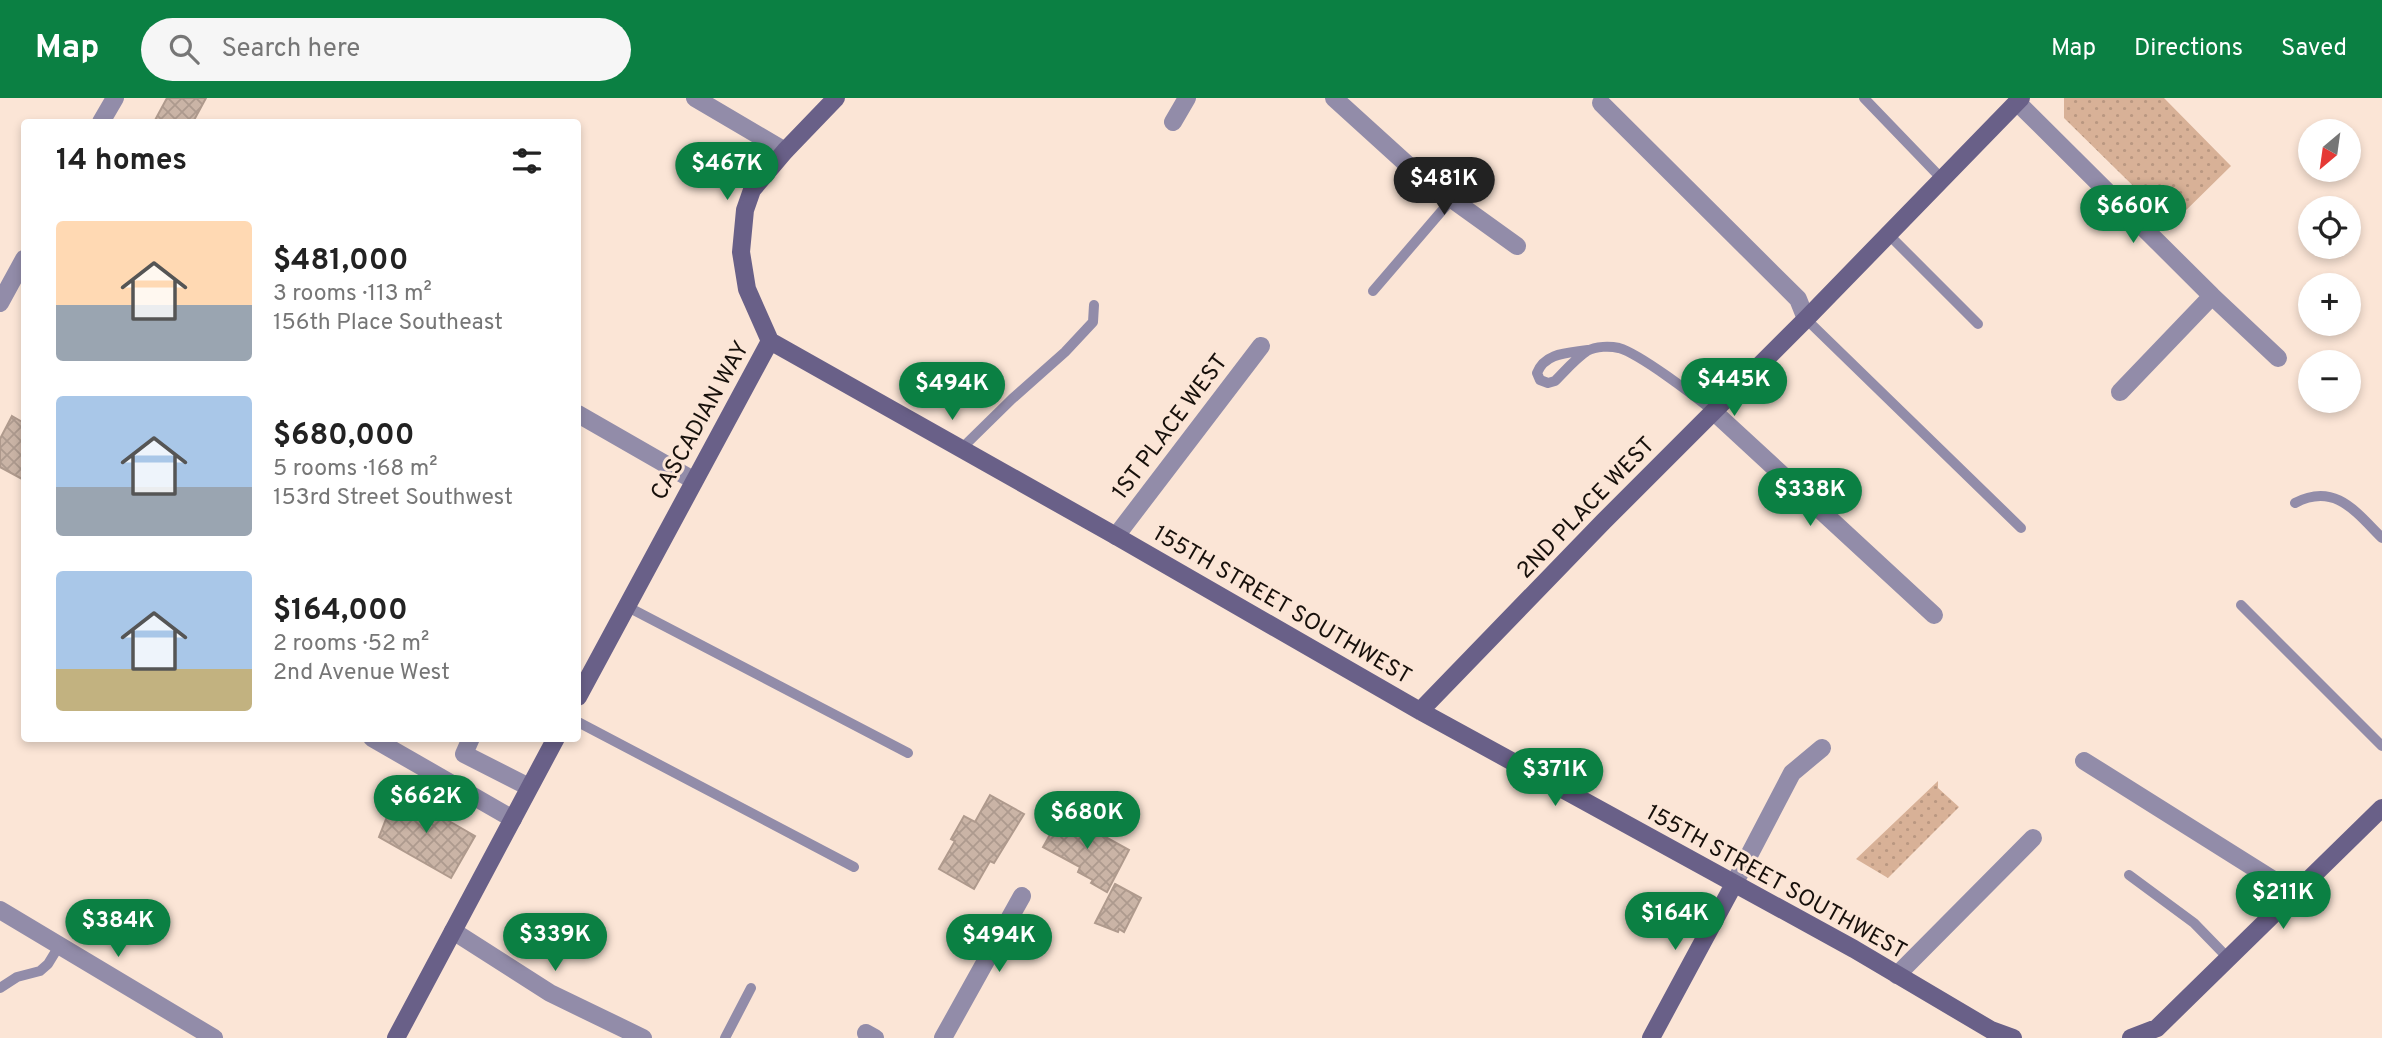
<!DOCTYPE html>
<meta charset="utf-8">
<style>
:root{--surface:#fff;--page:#f6f6f6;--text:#222;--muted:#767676;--accent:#0b8043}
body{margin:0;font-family:Overpass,sans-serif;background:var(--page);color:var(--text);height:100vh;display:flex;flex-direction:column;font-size:26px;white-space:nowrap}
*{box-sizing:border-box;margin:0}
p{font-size:23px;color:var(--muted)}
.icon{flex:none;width:38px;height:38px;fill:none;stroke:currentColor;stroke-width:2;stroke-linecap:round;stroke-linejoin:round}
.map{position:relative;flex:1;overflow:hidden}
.sheet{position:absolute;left:21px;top:21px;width:560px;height:623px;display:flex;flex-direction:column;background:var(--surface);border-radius:7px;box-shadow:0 4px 10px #0003}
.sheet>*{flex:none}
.needle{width:46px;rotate:209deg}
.buttons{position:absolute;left:2298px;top:21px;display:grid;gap:14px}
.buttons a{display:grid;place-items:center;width:63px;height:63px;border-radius:50%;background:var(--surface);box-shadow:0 4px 10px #0003;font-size:35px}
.price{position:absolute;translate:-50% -60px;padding:0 16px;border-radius:24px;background:var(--accent);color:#fff;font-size:23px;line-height:46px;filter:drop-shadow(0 2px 4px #0008)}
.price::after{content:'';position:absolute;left:50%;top:42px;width:21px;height:16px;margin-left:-10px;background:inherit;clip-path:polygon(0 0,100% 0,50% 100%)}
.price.on{background:#222;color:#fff}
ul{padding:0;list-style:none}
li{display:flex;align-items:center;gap:21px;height:175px;padding:0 35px}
li span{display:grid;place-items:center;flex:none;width:196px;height:140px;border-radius:7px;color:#555}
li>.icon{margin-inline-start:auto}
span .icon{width:84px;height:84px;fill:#fffc;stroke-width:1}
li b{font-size:30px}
h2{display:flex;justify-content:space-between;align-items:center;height:84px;padding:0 35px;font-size:30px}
header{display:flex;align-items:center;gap:42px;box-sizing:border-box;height:98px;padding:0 35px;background:var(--accent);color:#fff}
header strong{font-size:33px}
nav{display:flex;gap:38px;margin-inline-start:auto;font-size:24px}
.search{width:490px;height:63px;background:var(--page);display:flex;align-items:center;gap:18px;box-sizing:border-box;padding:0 24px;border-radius:38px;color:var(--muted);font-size:26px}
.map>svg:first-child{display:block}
</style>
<header>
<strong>Map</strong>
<div class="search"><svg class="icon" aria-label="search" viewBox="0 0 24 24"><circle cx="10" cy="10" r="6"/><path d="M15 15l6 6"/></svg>Search here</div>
<nav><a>Map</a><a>Directions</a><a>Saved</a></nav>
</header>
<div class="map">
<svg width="2382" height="940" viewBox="0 0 2382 940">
<defs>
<pattern id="park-dots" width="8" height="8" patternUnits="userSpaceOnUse" patternTransform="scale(1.75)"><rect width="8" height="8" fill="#d8b197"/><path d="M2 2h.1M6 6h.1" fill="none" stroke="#b99781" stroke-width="1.8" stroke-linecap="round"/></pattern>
<pattern id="building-cross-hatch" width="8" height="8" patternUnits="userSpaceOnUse" patternTransform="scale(1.75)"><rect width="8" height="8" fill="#cab4a6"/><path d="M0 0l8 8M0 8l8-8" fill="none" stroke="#ad9a8e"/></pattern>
</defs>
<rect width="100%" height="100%" fill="#fbe5d6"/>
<path fill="url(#park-dots)" d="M2064,0h100l67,68 -59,58 -108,-106z
M1938,683v7l21,19 -71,71 -32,-19z"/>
<path fill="url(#building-cross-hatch)" stroke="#af9a8d" stroke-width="2" d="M167,0h39l-13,24h-39z
M12,318l12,7v57l-24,-13v-28z
M397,693l78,45 -24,42 -72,-41z
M990,697l34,19 -30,49 -4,-2 -16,28 -35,-20 16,-28 -4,-2 13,-23 11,6z
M1062,715l67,37 -22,42 -16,-9 2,-3 -15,-8 2,-5 -37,-20z
M1115,786l26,14 -17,34 -5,-3 -1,3 -23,-9z"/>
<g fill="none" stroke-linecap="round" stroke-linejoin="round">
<path stroke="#928ca9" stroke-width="10" d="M1864,0l78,81
M1888,136l90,90
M1373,193l79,-92
M1806,221l215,209
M1588,252c-19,3 -43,2 -51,23l3,7 8,3 7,-2c10,-10 21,-23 32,-30 9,-5 23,-5 32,-3 21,6 76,48 94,63
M961,351l51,-50 53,-47 28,-30 1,-17
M2295,405c40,-21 61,9 87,35
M2241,507l141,141
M626,508l282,147
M578,624l276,145
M2129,777l65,48 34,35
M0,890l17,-11 23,-6 8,-7 11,-18
M725,940l26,-50"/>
<path stroke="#928ca9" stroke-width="18" d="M695,0l90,53
M1334,0l87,79 96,69
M2017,4l195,194 66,62
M1601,5l197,196 8,20
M101,24l14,-24
M1173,24l14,-24
M0,205l24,-44
M2120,294l92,-96
M1713,313l221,204
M578,316l115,66
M1116,438l145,-190
M372,640l141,81
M471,640l-7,16 65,33
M2084,663l210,132
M1734,786l58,-111 30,-25
M0,812l214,128
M453,833l97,62 93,45
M1897,877l136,-137
M866,935l9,5
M943,940l79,-142"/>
<path stroke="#696088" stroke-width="18" d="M770,243l346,195 304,175 434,238 137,81 22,8
M770,243l-23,-52 -6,-37 4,-42 7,-20 33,-39 51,-53
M578,599l192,-356
M1420,613l183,-189 203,-203 215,-221
M396,940l160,-300
M1651,940l83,-154
M2131,940l26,-10 225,-220"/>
</g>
<g text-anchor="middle" stroke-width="6" stroke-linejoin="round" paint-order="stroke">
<g font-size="23" fill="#17100b" stroke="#fbe5d6">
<text transform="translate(699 322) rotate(-61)" y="8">CASCADIAN WAY</text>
<text transform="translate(1169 328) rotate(-53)" y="8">1ST PLACE WEST</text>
<text transform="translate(1585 409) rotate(-46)" y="8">2ND PLACE WEST</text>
<text transform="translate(1283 506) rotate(30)" y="8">155TH STREET SOUTHWEST</text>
<text transform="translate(1777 783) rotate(29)" y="8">155TH STREET SOUTHWEST</text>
</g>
</g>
</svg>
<div class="buttons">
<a><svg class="needle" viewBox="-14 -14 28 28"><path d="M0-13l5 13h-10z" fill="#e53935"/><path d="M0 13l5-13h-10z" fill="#767676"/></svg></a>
<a><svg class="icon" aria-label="locate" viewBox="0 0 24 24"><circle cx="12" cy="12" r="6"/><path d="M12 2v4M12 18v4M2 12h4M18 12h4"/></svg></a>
<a>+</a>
<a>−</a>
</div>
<b class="price" style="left:727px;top:104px">$467K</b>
<b class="price on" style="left:1444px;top:119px">$481K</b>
<b class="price" style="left:2133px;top:147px">$660K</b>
<b class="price" style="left:1734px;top:320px">$445K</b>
<b class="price" style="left:952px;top:324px">$494K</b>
<b class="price" style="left:1810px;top:430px">$338K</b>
<b class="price" style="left:1555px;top:710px">$371K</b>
<b class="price" style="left:426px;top:737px">$662K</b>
<b class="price" style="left:1087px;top:753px">$680K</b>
<b class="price" style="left:2283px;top:833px">$211K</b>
<b class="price" style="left:1675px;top:854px">$164K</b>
<b class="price" style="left:118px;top:861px">$384K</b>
<b class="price" style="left:555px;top:875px">$339K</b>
<b class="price" style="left:999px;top:876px">$494K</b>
<section class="sheet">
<h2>14 homes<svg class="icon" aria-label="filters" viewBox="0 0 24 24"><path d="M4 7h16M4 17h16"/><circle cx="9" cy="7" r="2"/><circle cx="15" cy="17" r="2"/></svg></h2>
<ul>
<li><span style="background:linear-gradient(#ffd9b3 60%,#9aa5b1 0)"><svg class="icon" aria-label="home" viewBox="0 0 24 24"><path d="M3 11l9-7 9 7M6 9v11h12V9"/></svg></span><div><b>$481,000</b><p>3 rooms · 113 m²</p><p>156th Place Southeast</p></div></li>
<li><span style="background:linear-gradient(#a9c7e8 65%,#9aa5b1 0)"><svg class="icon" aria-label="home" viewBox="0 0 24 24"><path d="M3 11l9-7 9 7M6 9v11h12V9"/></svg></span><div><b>$680,000</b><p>5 rooms · 168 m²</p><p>153rd Street Southwest</p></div></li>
<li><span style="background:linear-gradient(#a9c7e8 70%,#c2b280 0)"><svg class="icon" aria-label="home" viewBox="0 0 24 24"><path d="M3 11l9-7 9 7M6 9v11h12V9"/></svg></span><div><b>$164,000</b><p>2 rooms · 52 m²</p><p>2nd Avenue West</p></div></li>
</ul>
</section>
</div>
